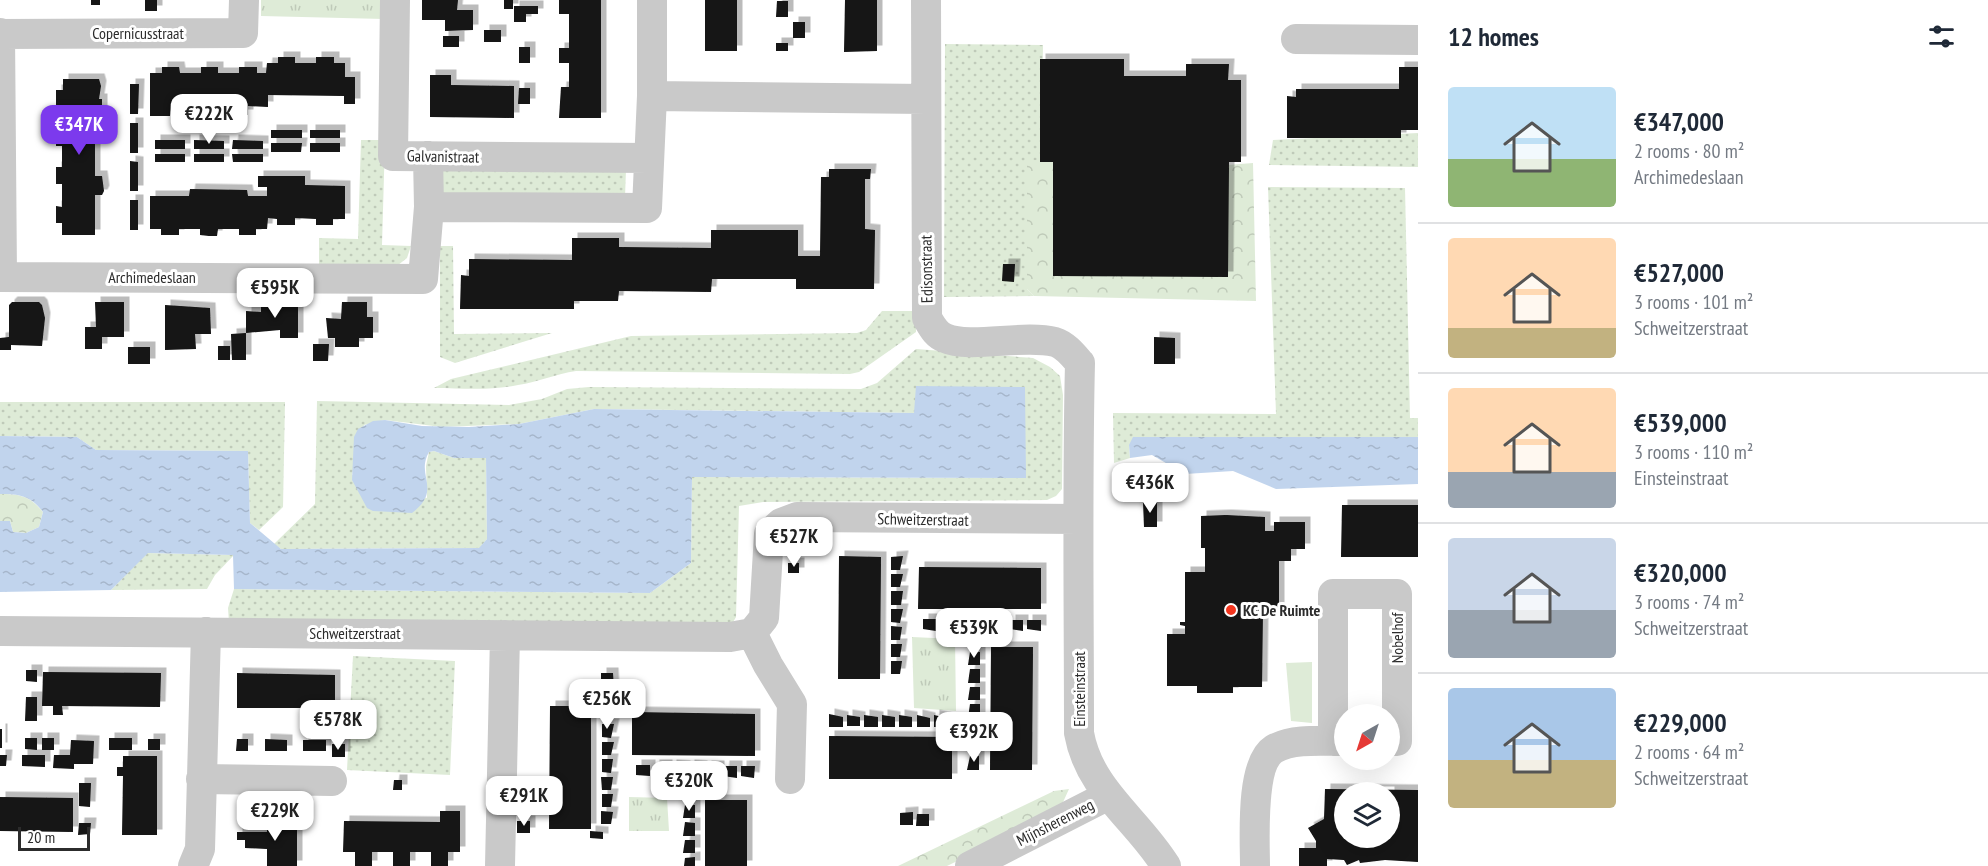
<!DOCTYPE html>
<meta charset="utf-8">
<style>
:root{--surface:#fff;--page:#f2f2f3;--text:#1f2937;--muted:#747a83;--line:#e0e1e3;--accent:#7c3aed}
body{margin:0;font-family:"PT Sans Narrow",sans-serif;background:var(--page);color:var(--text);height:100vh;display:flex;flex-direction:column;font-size:22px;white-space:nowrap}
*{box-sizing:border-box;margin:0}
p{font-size:20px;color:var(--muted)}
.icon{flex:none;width:33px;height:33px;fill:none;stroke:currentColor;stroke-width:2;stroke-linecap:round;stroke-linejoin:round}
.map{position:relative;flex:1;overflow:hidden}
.drawer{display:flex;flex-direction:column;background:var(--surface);width:570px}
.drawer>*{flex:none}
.needle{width:39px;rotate:219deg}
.fabs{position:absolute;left:1334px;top:704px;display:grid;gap:12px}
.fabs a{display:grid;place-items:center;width:66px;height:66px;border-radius:50%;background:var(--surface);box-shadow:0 6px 24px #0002;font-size:30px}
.scale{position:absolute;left:18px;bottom:15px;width:72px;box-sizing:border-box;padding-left:6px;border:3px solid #2c2c2c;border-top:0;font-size:16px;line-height:21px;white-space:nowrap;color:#2c2c2c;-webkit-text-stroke:4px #fff;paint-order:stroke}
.price{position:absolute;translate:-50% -51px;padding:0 14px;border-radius:12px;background:#fff;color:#222;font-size:20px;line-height:39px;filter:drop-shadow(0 2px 3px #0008)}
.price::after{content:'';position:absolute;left:50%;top:36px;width:18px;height:14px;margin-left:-9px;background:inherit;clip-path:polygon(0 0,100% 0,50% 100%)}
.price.on{background:var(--accent);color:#fff}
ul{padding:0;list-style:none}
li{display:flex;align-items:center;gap:18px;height:150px;padding:0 30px}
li+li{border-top:2px solid var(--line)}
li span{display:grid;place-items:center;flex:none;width:168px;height:120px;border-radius:6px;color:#555}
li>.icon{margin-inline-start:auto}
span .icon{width:72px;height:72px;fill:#fffc;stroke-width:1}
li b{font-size:26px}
h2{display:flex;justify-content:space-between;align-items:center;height:72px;padding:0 30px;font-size:26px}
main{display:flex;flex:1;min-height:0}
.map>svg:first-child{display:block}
</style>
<main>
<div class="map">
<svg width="1418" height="866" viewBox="0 0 1418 866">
<defs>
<pattern id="grass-dots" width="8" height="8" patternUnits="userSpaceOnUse" patternTransform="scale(1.5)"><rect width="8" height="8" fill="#deebd7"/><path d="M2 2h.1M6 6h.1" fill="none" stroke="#bfcab9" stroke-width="1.8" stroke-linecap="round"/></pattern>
<pattern id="forest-crowns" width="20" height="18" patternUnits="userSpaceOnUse" patternTransform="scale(1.5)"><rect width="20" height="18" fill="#deebd7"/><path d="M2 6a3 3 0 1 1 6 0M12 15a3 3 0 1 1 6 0" fill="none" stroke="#bfcab9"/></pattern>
<pattern id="park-tufts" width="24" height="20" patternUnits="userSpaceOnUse" patternTransform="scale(1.5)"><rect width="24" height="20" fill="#deebd7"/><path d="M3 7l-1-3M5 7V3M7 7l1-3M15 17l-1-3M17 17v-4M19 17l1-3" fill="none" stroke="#bfcab9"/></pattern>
<pattern id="water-ripples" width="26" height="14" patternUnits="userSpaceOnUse" patternTransform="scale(1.5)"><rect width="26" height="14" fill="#c1d4ed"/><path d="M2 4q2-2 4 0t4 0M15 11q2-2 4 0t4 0" fill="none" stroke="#a6b6cb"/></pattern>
<filter id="shadow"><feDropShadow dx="5.5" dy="-5.5" stdDeviation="0" flood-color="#0004"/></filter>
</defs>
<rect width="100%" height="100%" fill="#fff"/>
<path fill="url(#grass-dots)" d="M945,44l98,1 -2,117 -14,-1v128l7,7 -90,1z
M1418,133v34l-149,-2 4,-25z
M361,140h24l-3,105 29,1 -4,12 -14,11 -74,-3v-28l39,1z
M443,166l183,4 -1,27 -183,-4z
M1268,187l137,1 5,230h8v19l-135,1 -154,7 1,13 -16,5 -1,-50 163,1z
M440,246h13l1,88 98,-1 -97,30 -15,-6z
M882,311h34v21l-57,40 -9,2 -274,-3c-20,3 -38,11 -58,14 -28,6 -57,3 -84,3l17,-9 180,-43 226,-3 9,-3z
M916,349l117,9 17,9 10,9 3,19 -1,94 -6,7 -9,4 -284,2 -24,4 -3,111 -4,7 -503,-2 -1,-14 6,-19 416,4 41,-30 1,-86 333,1 -110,-65 -321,-4 -75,15 -77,3 -57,-7 -21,5 -12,50 75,23 -1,-32 3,-14 5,-1 20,7h32l1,81 -7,9 -199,1 -7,-5 41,-40 2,-103 192,4 33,-6 25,-10 22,-2 272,2 16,-6z
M0,402h285l-2,105 -24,23 -9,-7 -2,-72 -152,-1 -19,-13 -77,-1z
M147,553l87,2 -19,20 -8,14 -96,1z
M353,656l102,5 -5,114 -103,-5z"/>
<path fill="url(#forest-crowns)" d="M1027,160l200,5 26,-2 3,138 -222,-5 -7,-7z
M0,494c20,0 30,2 43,18l-4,15 -13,6 -13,-1 -3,-11h-10z
M1069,789l-10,22 -112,55h-49l156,-75z"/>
<path fill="url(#park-tufts)" d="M261,0h123v19l-123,-3z
M912,637l43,2 1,72 -42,-3z
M629,797l38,1 2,33h-40z"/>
<path fill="#deebd7" d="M1312,662v61l-21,-2 -5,-58z"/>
<path fill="url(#water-ripples)" d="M916,386l109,1 1,91 -334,-1 -1,86 -41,30 -416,-4 -1,-34 -85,-2 -37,37 -111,2v-71h10l3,11 13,1 13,-6 4,-15c-12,-16 -23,-18 -43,-18v-58l77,1 19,13 152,1 2,72 31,26 198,-1 8,-9 -1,-81h-32l-20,-7 -5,1c-14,24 14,37 -17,61l-39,-2 -6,-3 -15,-28 2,-43 4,-8 15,-8 12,-1 37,6 47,1 50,-3 75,-15 320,4z
M1133,437h285v47l-142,5 -43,-18 -48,3 -33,-19 -22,3 -1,-13z"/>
<path fill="#131313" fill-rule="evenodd" filter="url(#shadow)" d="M91,0h9v5h-9z
M145,0h12v11h-12z
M422,0h36l-1,10h16v20l-28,1v-11h-23z
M504,0h9v9h-9z
M559,0h42v118h-42l2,-31h8v-24h-10v-15h10v-34h-10z
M705,0h32v51h-32z
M845,0h32v51l-33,1z
M777,1h11v16h-12z
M514,6h24v8h-12v8h-12z
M793,22h12v16h-12z
M484,30h17v12h-17z
M443,36h16v11h-16z
M776,43h12v8h-12z
M519,47h11v16h-11z
M278,57h17v6h21v-6h18v6h11v14h10v27h-11v-8l-76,-1v12l-20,-1v9h-20l1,-8h-39v9l-8,1v-11h-11l-1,10h-20v-43h12v-6h17l1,6h21v-6h17v6h21v-6h18v6h9l1,-10h11z
M1040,59h84v17h62v-12h43l-1,16h13v82h-12l-1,115 -175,-1v-114h-13z
M1399,67h19v63h-17v8h-114v-42l9,1v-8h103z
M430,75h21v10l63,1v32l-84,-1z
M63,79h36l2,7 -2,13h3v19h-7v58h7l2,15 -2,4h-7v40h-33v-12h-6v-17l6,1v-23h-6v-17h6v-21h-6v-17h7l-1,-22 -6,1v-18h7z
M130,84h9l-1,30h-8z
M519,88h11v16h-12z
M130,123h8v30h-8z
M271,130h31v8h-31z
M310,130h30v8h-30z
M155,140h30v9h-30z
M194,140l30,1v8h-30z
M233,140l30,1v8h-31z
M271,143h31l-1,9h-30z
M310,143h30v9h-30z
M155,154h30v8h-30z
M194,154h30v8h-30z
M232,154h31v8h-30z
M130,161l8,1v29h-8z
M829,169h42l-1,10h-5v50l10,1 -1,59h-78v-10h-84l-1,13 -92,-1 -1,10h-44v8h-114l1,-34 8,1v-17l103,1v-22h47v9l92,1v-18h87v26h22l1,-79h8z
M258,176h47v9l40,1v33h-12v6h-17v-6l-21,-1v7h-18v-6l-9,-1 -1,11h-11v6h-17v-6h-21l-1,7h-8l-9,-1v-6h-21v6h-18v-6h-11v-33h39l1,-7 57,1 1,6h19v-9h-9z
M130,200h8v30h-8z
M1003,264h12l-1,18 -12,-1z
M12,302h27l3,3 3,13 -3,28 -31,-1v5h-11v-12l9,-1v-32z
M95,302h29v35h-22v12h-17v-22h11z
M261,302h37v36h-18v-8l-34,3v-22l15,1z
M342,302h25v15h6v21h-14v9h-24v-9h-7l-2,-20 15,1z
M165,305l45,3 1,26h-16l1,15 -31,1z
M246,333v27h-14l-1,-26z
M1154,337l21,1v26h-21z
M313,344h16l-1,17h-15z
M218,346h12v14h-12z
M128,347h22v17h-22z
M1143,502h14v25h-13z
M1342,505h76v52h-77z
M1226,515l39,2v14h9v-9h31v27h-14v12h-12v50h-16l-1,76h-29v6h-36v-7h-30v-52h18v-8l-5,-1v-3h5v-50h20v-24h-4v-32z
M839,556l42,1 -1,122h-42z
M903,556l-3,14h-9v-13z
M788,563h11v10h-11z
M919,567l122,1v41h-123z
M891,574h12l-3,13h-9z
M891,591h12l-2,14h-10z
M891,609h12l-3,14 -9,-1z
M923,619h13v12l-13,-2z
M941,619h13v12l-14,-2z
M958,619h13v12l-13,-2z
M989,619v13l-14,-3v-9z
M993,620h13v11l-13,-2z
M1010,620h13v11l-13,-2z
M1027,620h14v11l-14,-2z
M891,626l11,1 -2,13h-9z
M891,644h11l-2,13h-9z
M991,647h42l-1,123h-42z
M970,652h10v13h-12z
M891,661h11l-2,13h-9z
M970,669h10v14h-12z
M26,670h11v12l-11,-1z
M43,672l118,1 -1,34 -98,-1 1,9h-10v-9h-11z
M237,673l98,2v33h-98z
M601,673h12l1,18h-13z
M970,687h10v13h-12z
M26,697h11v24h-12z
M970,704h10v14h-12z
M550,706h41v123h-42z
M602,706l11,1 -2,13h-9z
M632,712l123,2v42l-123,-1z
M829,714l14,3v10h-14z
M847,715l13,2v9h-13z
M864,715l14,2v10h-14z
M882,715l13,2v10h-13z
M899,715l13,2v10h-13z
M917,715l13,3v9h-13z
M934,715l13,3v9h-13z
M970,721l10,1v13l-12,-1z
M602,724h12l-3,14 -9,-1z
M0,729h2v19h-2z
M829,736l123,1v42h-123z
M25,738h12v12l-12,-1z
M42,738h12v12h-12z
M109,738h23v12h-23z
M148,739h12v11h-12z
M237,739h11v12h-12z
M265,739l22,1v11h-22z
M970,739h9v13h-11z
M71,740l23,1 -1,23h-19v5l-21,-1 1,-13h16z
M303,740h23v11h-23z
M602,742h12l-3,13h-9z
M332,744h13v13h-13z
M0,755h7l-1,11h-6z
M22,755h23v12l-23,-1z
M123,756h34v79h-35l1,-59h-6v-9h6z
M970,756h9v14h-12z
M602,759h11l-2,14 -9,-1z
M636,765h14v11l-14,-1z
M654,765h13v12l-13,-2z
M671,765l14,1v11l-14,-2z
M689,765l13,1v11l-13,-2z
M706,766h13v11l-13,-2z
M724,766h13v12l-14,-2z
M741,766h14l-1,12 -13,-2z
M601,777h12l-2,13h-9z
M394,780h8v10h-9z
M79,783h12l-1,24 -11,-1z
M1325,789l93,1v72l-33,-2 -25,3 -1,-3 -12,5 -3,-5 -17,-1v7h-28v-18h17v-7l-8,-13 16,-9zM1344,792h45v45h-45z
M528,793l-1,18h-13v-17z
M602,794h11l-2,13h-9z
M0,797l73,1v34l-73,-1z
M705,800h42v66h-42z
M685,805h10v13h-12z
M440,811h20v41h-12v14h-17v-14h-21v14h-17v-14h-21v14h-17v-14h-12l1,-31 96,1z
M601,811l12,1 -2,12h-10z
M913,812v13h-13v-12z
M917,814h12v12h-13z
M267,820l30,1v45h-30v-17l-22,-1v-8h-8v-8h30z
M517,821h13v12h-13z
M685,822l10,1v13h-12z
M79,823h12l-1,11 -12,1z
M590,831l13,1v7l-13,-1z
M685,840h10v13h-12z
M695,857v9h-11l1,-8z"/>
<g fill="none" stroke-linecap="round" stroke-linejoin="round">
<path stroke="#c9c9c9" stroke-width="30" d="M395,0l-2,156 256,2
M652,0v96
M926,0l1,318c5,8 8,16 18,20 25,11 79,-4 110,4 10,3 18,13 25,21 -3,123 -1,246 -1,370 10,57 58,86 87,133
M0,33l2,244 421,2 6,-72 -1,-51
M0,34l243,-1 1,-33
M1296,39l122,1
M429,207l218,1 5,-112 274,3
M0,631l730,6 22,-4 12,-15 5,-84 12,-11 16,-6 280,2
M752,633l16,32 24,39 -2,75
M1333,741v-147h64v147h-8
M201,779l131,2
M193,866l7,-17 6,-217
M500,866l5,-231
M970,866l137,-70
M1255,866c0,-26 -5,-102 19,-117 19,-11 49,-8 70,-8"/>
</g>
<circle fill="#f3351e" stroke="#fff" stroke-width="2" cx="1231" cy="610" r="6"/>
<g text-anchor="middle" stroke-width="6" stroke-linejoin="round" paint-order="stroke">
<g font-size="16" fill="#2c2c2c" stroke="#fff">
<text x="138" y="39">Copernicusstraat</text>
<text transform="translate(443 156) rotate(1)" y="6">Galvanistraat</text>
<text transform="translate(926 269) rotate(-91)" y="6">Edisonstraat</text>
<text x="152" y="283">Archimedeslaan</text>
<text transform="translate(923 519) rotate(1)" y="6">Schweitzerstraat</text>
<text x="355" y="639">Schweitzerstraat</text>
<text transform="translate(1397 638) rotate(-90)" y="6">Nobelhof</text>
<text transform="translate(1079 689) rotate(-90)" y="6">Einsteinstraat</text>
<text transform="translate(1055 822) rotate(-27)" y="6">Mijnsherenweg</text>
</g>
<g font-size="16" font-weight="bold" fill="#2c2c2c" stroke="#fff" text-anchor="start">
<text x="1243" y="616">KC De Ruimte</text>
</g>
</g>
</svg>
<div class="fabs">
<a><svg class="needle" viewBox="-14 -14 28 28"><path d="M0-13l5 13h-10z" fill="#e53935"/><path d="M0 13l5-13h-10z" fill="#747a83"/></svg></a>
<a><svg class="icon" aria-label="layers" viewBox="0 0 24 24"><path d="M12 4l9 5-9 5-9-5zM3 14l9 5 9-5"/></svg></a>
</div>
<div class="scale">20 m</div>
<b class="price" style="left:209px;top:145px">€222K</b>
<b class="price on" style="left:79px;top:156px">€347K</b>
<b class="price" style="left:275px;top:319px">€595K</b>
<b class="price" style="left:1150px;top:514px">€436K</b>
<b class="price" style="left:794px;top:568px">€527K</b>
<b class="price" style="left:974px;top:659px">€539K</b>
<b class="price" style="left:607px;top:730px">€256K</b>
<b class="price" style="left:338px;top:751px">€578K</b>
<b class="price" style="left:974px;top:763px">€392K</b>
<b class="price" style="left:689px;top:812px">€320K</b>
<b class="price" style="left:524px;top:827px">€291K</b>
<b class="price" style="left:275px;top:842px">€229K</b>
</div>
<section class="drawer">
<h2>12 homes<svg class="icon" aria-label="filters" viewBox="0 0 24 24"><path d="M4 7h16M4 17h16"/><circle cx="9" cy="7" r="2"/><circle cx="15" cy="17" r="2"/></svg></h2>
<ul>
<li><span style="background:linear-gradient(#bfe0f5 60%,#8fb573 0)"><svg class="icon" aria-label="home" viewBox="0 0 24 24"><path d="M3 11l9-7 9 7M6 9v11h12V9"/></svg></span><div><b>€347,000</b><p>2 rooms · 80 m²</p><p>Archimedeslaan</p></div></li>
<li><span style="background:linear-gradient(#ffd9b3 75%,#c2b280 0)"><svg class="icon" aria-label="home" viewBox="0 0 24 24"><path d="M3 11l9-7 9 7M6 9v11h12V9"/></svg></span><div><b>€527,000</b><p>3 rooms · 101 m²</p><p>Schweitzerstraat</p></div></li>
<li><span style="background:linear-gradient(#ffd9b3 70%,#9aa5b1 0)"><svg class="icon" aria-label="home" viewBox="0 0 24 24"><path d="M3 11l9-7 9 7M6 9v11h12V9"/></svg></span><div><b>€539,000</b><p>3 rooms · 110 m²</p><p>Einsteinstraat</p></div></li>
<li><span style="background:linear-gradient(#c9d6e8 60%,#9aa5b1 0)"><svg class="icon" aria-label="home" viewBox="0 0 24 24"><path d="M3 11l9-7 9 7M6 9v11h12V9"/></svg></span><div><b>€320,000</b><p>3 rooms · 74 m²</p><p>Schweitzerstraat</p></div></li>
<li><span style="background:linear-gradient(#a9c7e8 60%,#c2b280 0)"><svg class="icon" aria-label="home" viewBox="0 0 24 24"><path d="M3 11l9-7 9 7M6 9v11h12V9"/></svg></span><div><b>€229,000</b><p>2 rooms · 64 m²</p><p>Schweitzerstraat</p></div></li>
</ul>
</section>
</main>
